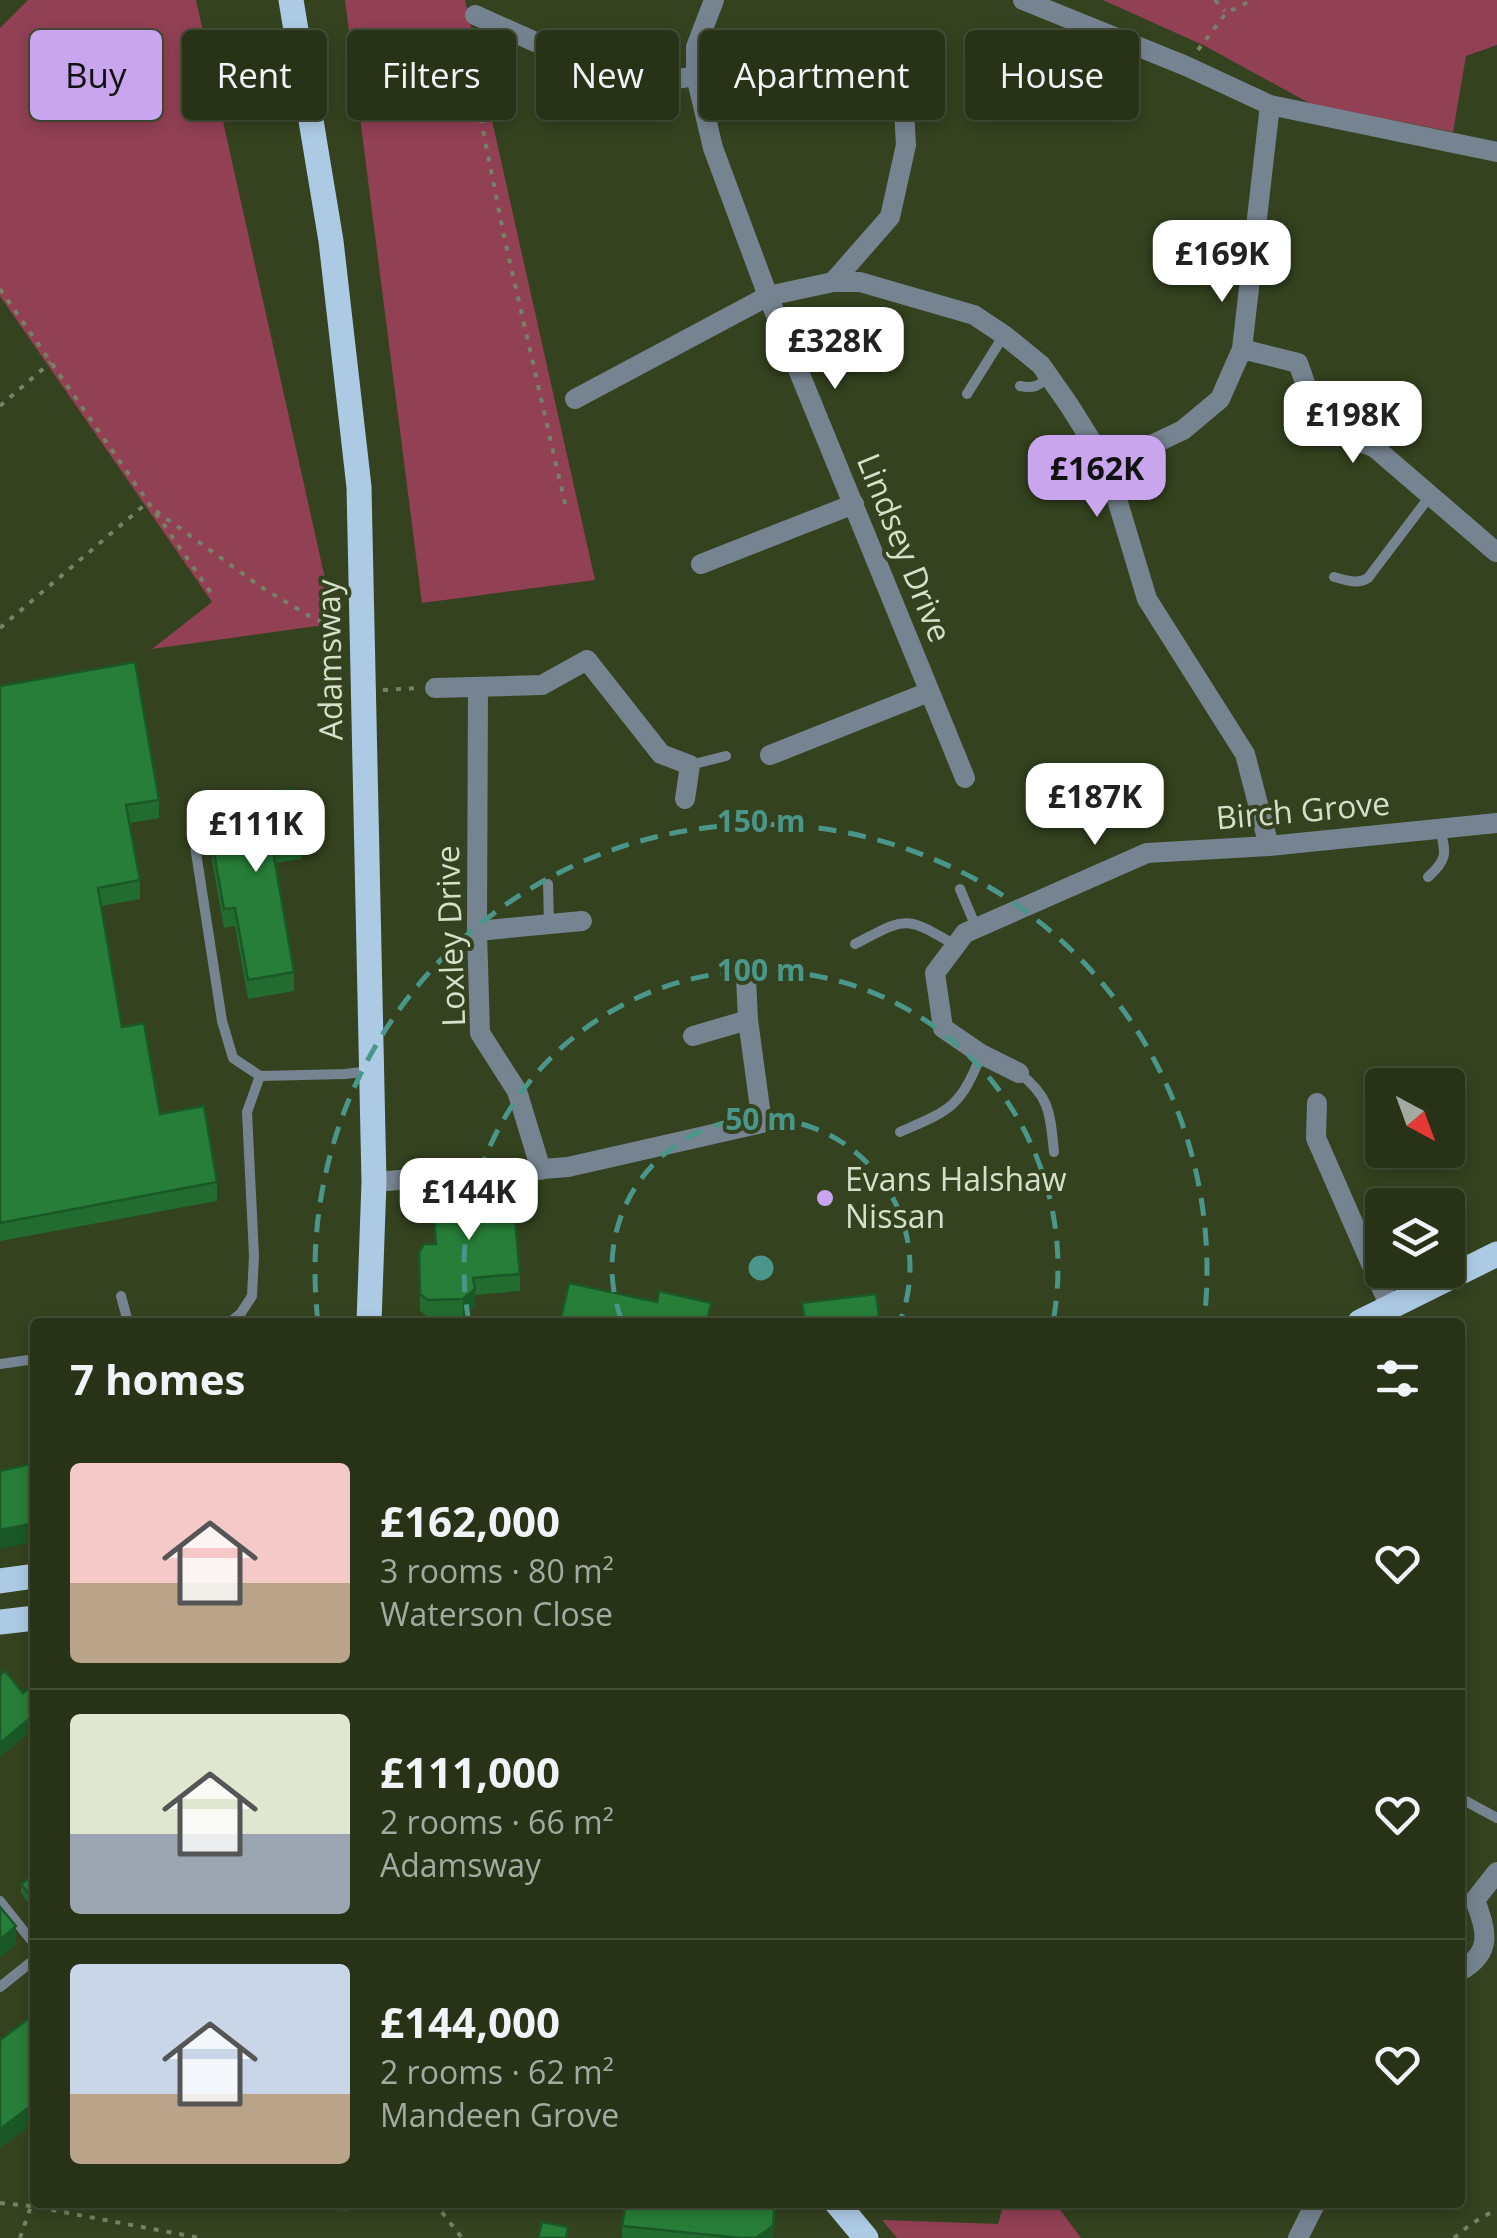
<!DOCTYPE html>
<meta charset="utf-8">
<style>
:root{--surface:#273217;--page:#333e24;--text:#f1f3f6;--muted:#a4aaa1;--line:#434d36;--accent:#c9a5ee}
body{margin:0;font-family:"Open Sans",sans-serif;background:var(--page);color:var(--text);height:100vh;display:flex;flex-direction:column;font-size:38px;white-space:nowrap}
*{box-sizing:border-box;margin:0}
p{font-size:32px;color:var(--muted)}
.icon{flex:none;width:55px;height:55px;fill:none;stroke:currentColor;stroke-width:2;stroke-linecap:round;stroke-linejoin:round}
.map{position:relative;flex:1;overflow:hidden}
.side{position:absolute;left:30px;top:1318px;width:1435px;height:890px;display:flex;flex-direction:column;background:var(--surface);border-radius:10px;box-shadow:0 5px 15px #0003,0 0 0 2px var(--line)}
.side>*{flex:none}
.hud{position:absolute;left:30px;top:30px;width:1438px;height:90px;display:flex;gap:20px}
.needle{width:65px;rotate:139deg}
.fabs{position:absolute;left:1365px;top:1068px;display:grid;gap:20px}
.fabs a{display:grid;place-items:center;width:100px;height:100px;border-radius:10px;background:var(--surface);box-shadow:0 5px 15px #0003,0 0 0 2px var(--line);font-size:50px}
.price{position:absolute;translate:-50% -85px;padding:0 22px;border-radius:20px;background:#fff;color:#222;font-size:32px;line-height:65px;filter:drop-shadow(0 2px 5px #0008)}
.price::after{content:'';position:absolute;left:50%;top:60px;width:30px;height:22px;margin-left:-15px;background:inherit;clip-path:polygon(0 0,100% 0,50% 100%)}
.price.current{background:var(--accent);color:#111}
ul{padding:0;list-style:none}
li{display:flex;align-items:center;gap:30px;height:250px;padding:0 40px}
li+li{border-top:2px solid var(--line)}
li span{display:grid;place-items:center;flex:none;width:280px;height:200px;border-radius:10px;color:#555}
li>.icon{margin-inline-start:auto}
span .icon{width:120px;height:120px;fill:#fffc;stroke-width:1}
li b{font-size:42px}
h2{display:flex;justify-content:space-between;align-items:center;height:120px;padding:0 40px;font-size:42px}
.pill{padding:0 35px;border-radius:10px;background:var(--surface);box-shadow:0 5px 15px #0003,0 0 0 2px var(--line);font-size:35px;line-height:90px}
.pill.current{background:var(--accent);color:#111}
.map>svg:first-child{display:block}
</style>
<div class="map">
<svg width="1497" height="2238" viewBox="0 0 1497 2238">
<rect width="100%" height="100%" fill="#34421f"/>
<path fill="#924054" d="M28,0h168l136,610 -8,15 -172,24 60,-47 -212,-306v-268z
M345,0h120l130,580 -173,23z
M1103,0h394v45l-31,11 -13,76 -142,-28 -106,-58z
M1004,2203h51l26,35h-184l-15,-18 116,4z"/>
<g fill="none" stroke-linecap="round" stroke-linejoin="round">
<path stroke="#768265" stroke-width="4" stroke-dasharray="5 8" stroke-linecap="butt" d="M1215,0l10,11
M463,29l41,207 62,272
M1198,50l28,-37 26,-13
M0,289l214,308
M0,406l51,-44
M156,511l105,76 50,30 30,13
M0,628l148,-126
M383,690l36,-2
M434,2202l28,36
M0,2203l31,3 169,32
M20,2238l11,-32
M1454,2238l17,-14 26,-15"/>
<path stroke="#768491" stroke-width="10" d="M1020,386c14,3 18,0 29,-9
M967,394l37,-59
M1334,577c12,3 23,8 34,1l62,-82
M690,765l36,-9
M193,833l29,188 11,37 27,18 85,-2 26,-3
M1428,877c20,-18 18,-24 12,-48
M548,884l1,40
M960,889l16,38
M855,944c52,-27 49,-29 100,1
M1019,1073c32,24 31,42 35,79
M900,1132c50,-22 60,-24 81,-77
M121,1296l7,26
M230,1322l11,-9 11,-17 2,-40 -7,-144 13,-36
M0,1364l35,-5
M1460,1798l37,20
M0,1901l35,44
M0,1987l35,-28"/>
<path stroke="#768491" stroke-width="20" d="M714,0l-18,47v29l17,72 55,148 197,482
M1023,0l163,66 84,39 227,47
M475,15l139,62 32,7 50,-8
M833,282h27l114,33 30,20 37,30 28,40 38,61 40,133 98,155 24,92
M1242,349l56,14 23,65 53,19 122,105
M575,399l193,-103 65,-14 57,-65 16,-72 -4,-70
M1107,466l76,-36 37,-31 22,-50 28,-244
M701,564l153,-60
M435,688l107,-3 45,-25 74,94 29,11 -5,34
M478,688l-1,243 3,102 37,58 24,79
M770,755l159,-63
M477,931l105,-10
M746,978l2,42
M1019,1073l-38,-19 -38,-26 -8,-55 30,-40 182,-80 122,-7 228,-23
M1317,1103l-1,35 74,169
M374,1182l194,-15 194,-44 -14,-103 -55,16
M1460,1971c34,-19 26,-41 15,-71l22,-28
M1298,2238l18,-36"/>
<path stroke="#adcae5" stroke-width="25" d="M291,0l40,241 28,246 15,695 -5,140
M1360,1322l137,-68
M0,1581l35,-5
M0,1622l35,-4
M836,2202l30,36"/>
</g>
<path fill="#226c30" d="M0,686l159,114v18l-29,5 10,57v19l-39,7 21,121 38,87 57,68v19l-217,40z
M215,803l86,37v19l-26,4 19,109v19l-46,8 -13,-73 -11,2 -17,-95v-19l8,-1z
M432,1195l88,79v17l-45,4v11l-12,10 -35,1 -8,-6 -1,-59 16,-8z
M35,1873v39l-14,-19v-9z
M276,2202h72l-1,9z
M775,2217l-2,21h-151v-12z"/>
<path fill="#1b5827" d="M475,1289v17l-12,10v-17z
M35,1523v18l-35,8v-19z
M35,1714v14l-35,29v-14z
M16,1926v19l-16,13v-18z
M35,2103v19l-35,26v-19z
M775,2202l-2,36h-17z"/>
<path fill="#277e38" stroke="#1b5827" stroke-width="2.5" d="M135,662l24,138 -33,5 14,75 -42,8 24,139 22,-4 16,91 44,-8 13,76 -217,41v-537z
M292,789l9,51 -29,5 22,127 -46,8 -13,-72 -11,1 -17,-95 10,-2 -2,-9z
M512,1188l8,86 -47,4 2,11 -12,10 -35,1 -8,-6 -1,-42 5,-8h12l-4,-49z
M569,1283l88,19 2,-11 52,12 -4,19h-147z
M876,1294l4,28h-75l-3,-19z
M35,1463v60l-35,7v-59z
M5,1671l18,22 12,-10v31l-35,29v-68z
M35,1873v29l-14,-18z
M0,1907l16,19 -16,14z
M35,2014v89l-35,26v-89z
M626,2202h149l-2,24 -17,12h-16l-118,-12z
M542,2222l26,5 -2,11h-28z"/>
<g fill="none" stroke="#4b968a" stroke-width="5" stroke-dasharray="18 12">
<path d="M622 1321A149 149 0 1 1 900 1321"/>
<path d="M469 1322A297 297 0 1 1 1053 1322"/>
<path d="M318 1322A446 446 0 1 1 1204 1322"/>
</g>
<circle fill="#c9a5ee" stroke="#34421f" stroke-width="4" cx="825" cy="1198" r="10"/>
<g text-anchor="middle" stroke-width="8" stroke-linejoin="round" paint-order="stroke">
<g font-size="32" fill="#d6dfca" stroke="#34421f">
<text transform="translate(904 548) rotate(68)" y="11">Lindsey Drive</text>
<text transform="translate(330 660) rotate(-91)" y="11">Adamsway</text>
<text transform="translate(1303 811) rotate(-5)" y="11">Birch Grove</text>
<text transform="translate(451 936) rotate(-92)" y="11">Loxley Drive</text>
</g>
<g font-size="32" fill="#d6dfca" stroke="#34421f" text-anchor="start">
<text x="845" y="1191">Evans Halshaw<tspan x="845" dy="37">Nissan</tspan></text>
</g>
</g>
<circle cx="761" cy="1268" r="15" fill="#4b968a" stroke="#34421f" stroke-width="5"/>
<g font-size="30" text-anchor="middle" font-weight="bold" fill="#4b968a" stroke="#34421f" stroke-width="8" stroke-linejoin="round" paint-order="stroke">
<text x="761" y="832">150 m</text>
<text x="761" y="981">100 m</text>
<text x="761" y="1130">50 m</text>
</g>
</svg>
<div class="fabs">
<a><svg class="needle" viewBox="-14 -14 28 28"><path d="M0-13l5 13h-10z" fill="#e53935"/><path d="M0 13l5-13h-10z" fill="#a4aaa1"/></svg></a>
<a><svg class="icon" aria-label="layers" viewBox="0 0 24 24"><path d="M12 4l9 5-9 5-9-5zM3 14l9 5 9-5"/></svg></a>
</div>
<b class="price" style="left:1222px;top:305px">£169K</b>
<b class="price" style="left:835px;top:392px">£328K</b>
<b class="price" style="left:1353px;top:466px">£198K</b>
<b class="price current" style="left:1097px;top:520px">£162K</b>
<b class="price" style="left:1095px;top:848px">£187K</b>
<b class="price" style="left:256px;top:875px">£111K</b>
<b class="price" style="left:469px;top:1243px">£144K</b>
<div class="hud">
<a class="pill current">Buy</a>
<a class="pill">Rent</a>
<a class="pill">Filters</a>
<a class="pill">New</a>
<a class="pill">Apartment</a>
<a class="pill">House</a>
</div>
<section class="side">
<h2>7 homes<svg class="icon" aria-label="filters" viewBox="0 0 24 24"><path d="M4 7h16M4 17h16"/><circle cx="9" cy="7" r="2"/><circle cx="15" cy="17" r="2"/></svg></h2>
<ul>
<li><span style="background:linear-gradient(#f6c9c9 60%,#b9a48a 0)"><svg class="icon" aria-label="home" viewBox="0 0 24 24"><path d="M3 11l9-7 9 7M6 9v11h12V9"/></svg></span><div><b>£162,000</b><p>3 rooms · 80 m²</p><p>Waterson Close</p></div><svg class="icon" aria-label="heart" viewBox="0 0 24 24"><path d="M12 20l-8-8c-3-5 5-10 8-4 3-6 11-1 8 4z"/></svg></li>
<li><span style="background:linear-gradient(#dfe7d0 60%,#9aa5b1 0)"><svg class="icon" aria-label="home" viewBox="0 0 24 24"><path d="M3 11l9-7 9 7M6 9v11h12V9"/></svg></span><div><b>£111,000</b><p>2 rooms · 66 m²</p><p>Adamsway</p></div><svg class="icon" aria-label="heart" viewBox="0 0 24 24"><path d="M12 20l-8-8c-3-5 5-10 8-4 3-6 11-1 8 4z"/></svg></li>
<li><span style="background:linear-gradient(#c9d6e8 65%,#b9a48a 0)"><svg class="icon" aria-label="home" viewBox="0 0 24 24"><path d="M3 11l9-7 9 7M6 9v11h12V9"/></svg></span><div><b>£144,000</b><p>2 rooms · 62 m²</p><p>Mandeen Grove</p></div><svg class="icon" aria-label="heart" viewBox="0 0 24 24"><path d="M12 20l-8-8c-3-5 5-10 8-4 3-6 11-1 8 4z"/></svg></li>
</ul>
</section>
</div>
